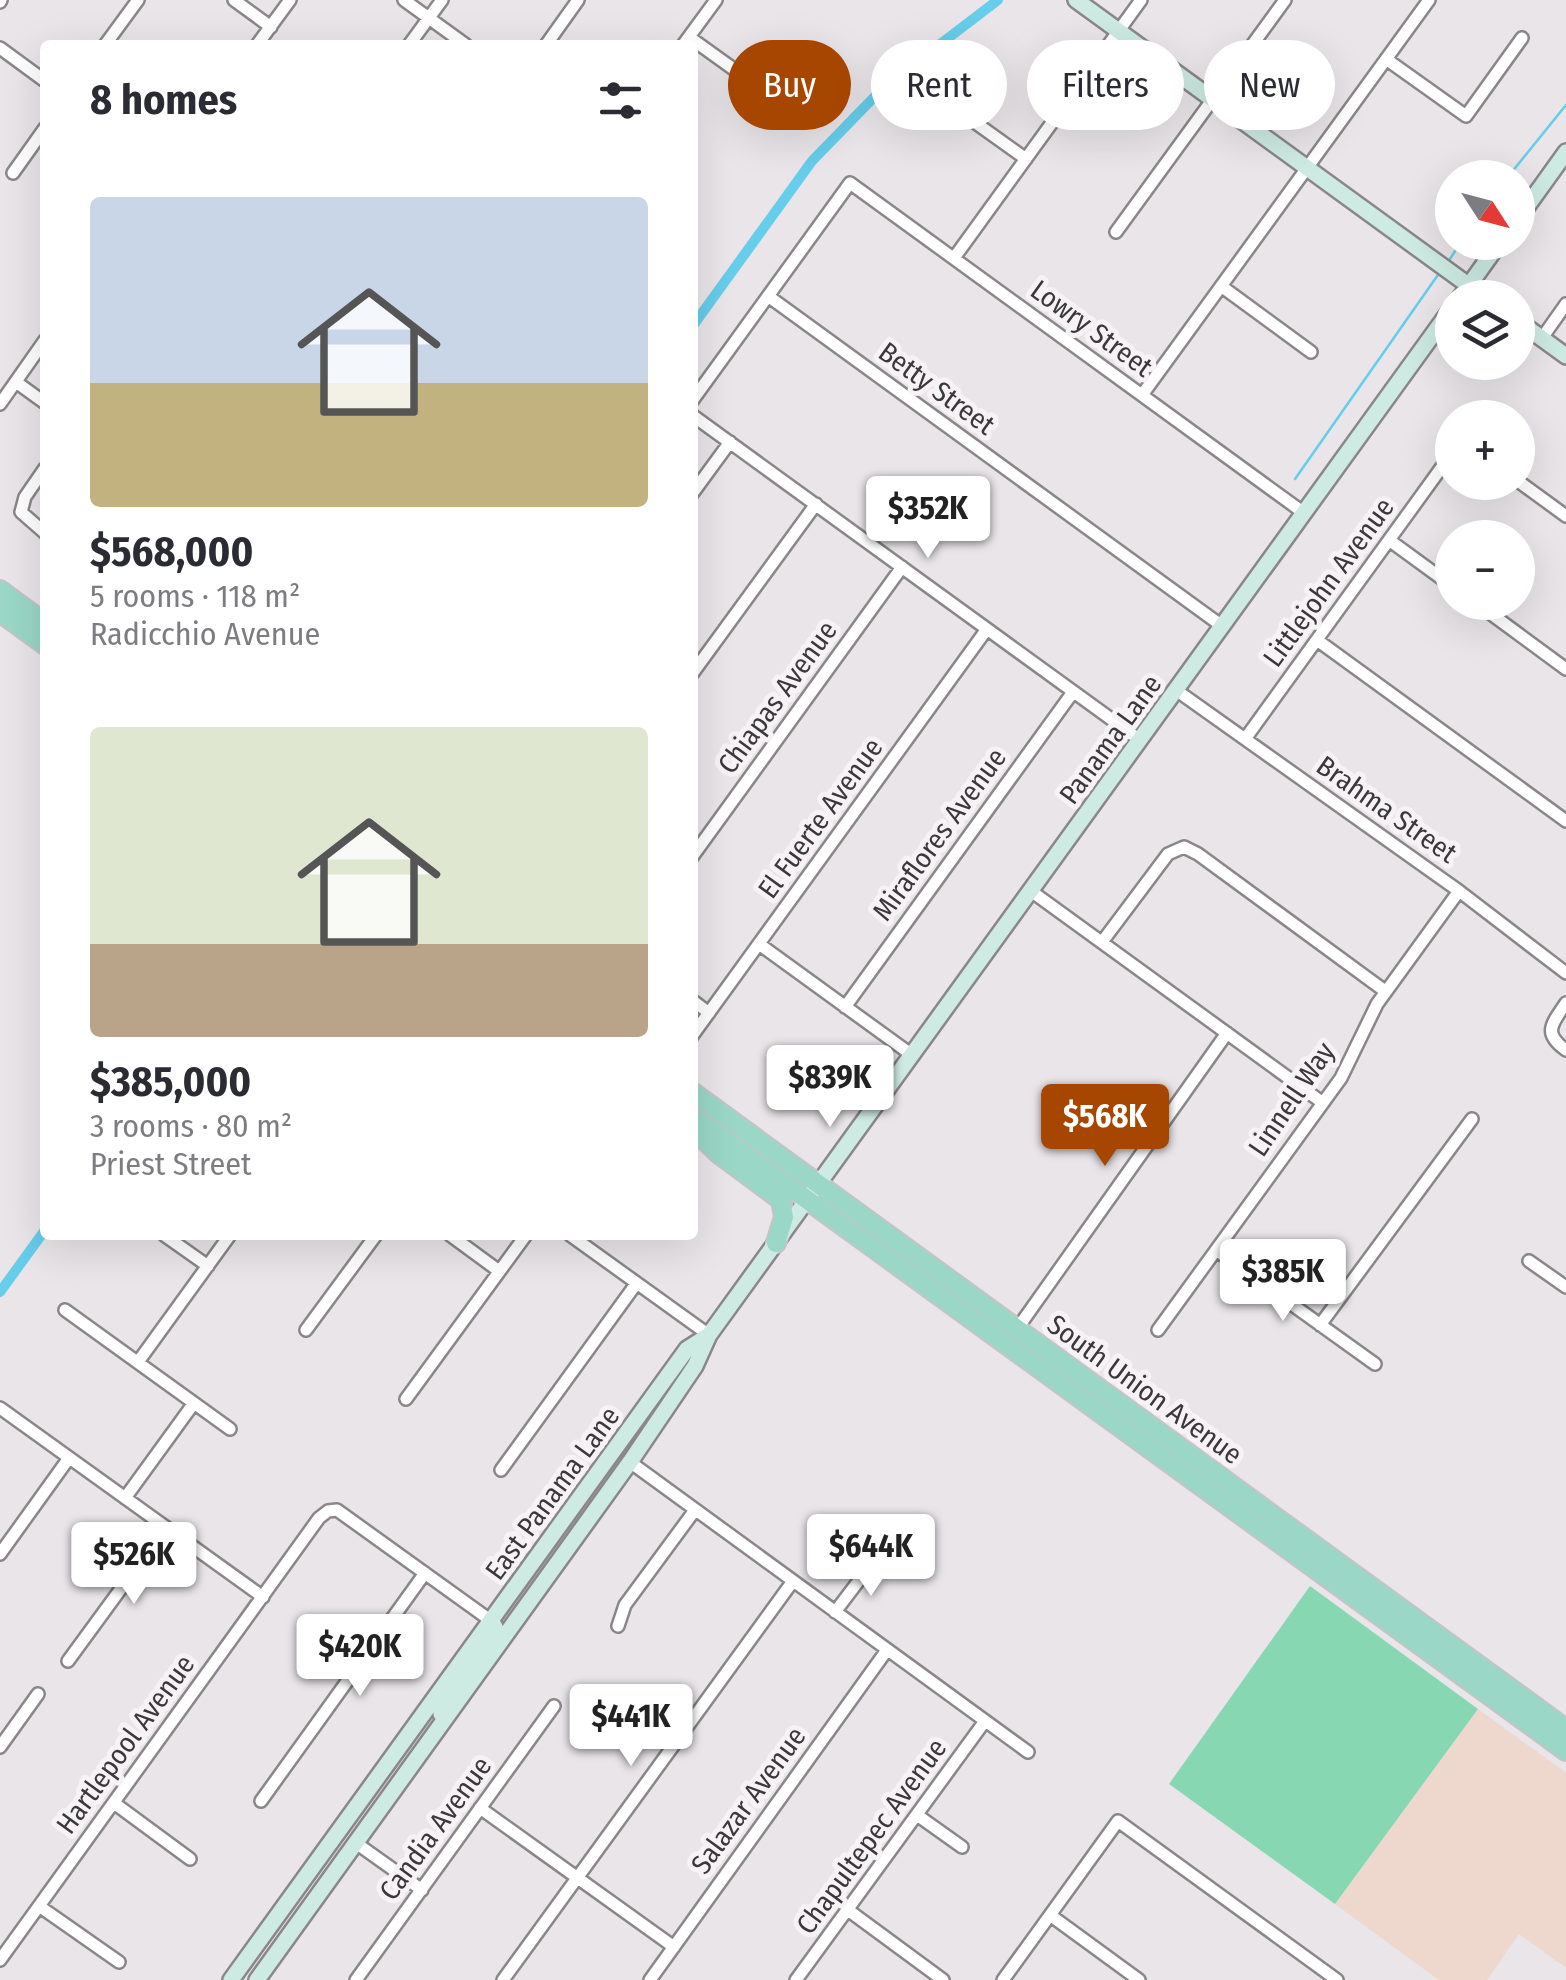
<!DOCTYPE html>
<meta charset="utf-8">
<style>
:root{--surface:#fff;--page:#f7f7f7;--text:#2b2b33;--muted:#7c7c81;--accent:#a74600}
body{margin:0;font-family:"Fira Sans Condensed",sans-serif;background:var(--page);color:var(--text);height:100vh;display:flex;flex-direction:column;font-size:38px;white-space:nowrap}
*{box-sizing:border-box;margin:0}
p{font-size:32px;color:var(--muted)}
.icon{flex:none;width:55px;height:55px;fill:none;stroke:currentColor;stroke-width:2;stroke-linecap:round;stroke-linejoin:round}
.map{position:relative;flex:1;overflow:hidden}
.sheet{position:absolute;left:40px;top:40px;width:658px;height:1200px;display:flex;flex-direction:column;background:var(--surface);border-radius:10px;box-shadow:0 10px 40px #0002}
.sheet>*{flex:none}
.guide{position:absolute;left:728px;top:40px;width:688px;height:90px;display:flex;gap:20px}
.needle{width:65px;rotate:126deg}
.tools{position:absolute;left:1435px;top:160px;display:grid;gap:20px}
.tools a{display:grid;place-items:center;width:100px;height:100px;border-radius:50%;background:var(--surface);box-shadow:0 10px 40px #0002;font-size:50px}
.price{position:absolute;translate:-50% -85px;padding:0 22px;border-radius:10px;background:#fff;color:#222;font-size:32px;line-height:65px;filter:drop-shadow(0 2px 5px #0008)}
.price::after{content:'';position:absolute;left:50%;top:60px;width:30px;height:22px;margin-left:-15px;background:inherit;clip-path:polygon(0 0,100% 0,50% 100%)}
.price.active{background:var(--accent);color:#fff}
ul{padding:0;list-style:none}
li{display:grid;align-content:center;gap:20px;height:530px;padding:0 50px}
li span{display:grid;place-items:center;height:310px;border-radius:10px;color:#555}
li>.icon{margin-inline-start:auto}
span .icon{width:180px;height:180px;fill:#fffc;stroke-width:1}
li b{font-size:42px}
h2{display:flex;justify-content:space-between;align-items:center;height:120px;padding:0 50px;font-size:42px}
.pill{padding:0 35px;border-radius:45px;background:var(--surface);box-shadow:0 10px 40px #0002;font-size:35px;line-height:90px}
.pill.active{background:var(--accent);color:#fff}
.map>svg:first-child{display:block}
</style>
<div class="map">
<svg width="1566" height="1980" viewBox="0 0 1566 1980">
<rect width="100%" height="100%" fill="#e9e5e9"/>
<path fill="#eed7cc" d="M1478,1709l88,64v195l-47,-34 -32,46h-48l-104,-76z"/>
<path fill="#87d8b2" d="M1310,1586l168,123 -143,195 -166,-120z"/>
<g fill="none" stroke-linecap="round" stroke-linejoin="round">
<path stroke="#66cdea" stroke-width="2.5" d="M1507,178l59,-73
M1448,262l13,-20
M1295,479l145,-207"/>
<path stroke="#66cdea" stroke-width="10" d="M692,327l120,-166 72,-74 114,-87
M0,1292l45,-62"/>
<g stroke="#8a868a" stroke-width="16">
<path id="street" d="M234,0l37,27
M404,0l62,45
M0,2l1,-2
M689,37l64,46
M105,45l33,-45
M257,45l33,-45
M409,45l33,-45
M546,45l32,-45
M683,45l33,-45
M0,48l45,33
M1386,59l80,57 56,-78
M959,111l67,48
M13,173l32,-45
M1116,232l169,-232
M954,258l187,-258
M1221,286l90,66
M768,296l454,330
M1542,338l24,-34
M16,382l29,21
M1142,395l287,-395
M692,401l158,-218 454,330
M0,404l45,-64
M692,415l448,325
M45,468l-20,29 -4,15 24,21
M1518,481l48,35
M692,494l38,-52
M1389,540l63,46
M1475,602l91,67
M1317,640l249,181
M692,674l124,-170
M1176,690l283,201 107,82
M1245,739l207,-286
M692,857l210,-290
M1031,891l292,212
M1102,942l66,-88 16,-7 14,7 187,137
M759,944l153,111
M692,1000l17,13
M1566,1003c-14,21 -24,30 0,47
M845,1007l228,-315
M692,1036l295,-407
M164,1235l44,31
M450,1235l49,36
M570,1235l139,100
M1216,1250l159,114
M1529,1261l37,26
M65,1310l165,119
M1320,1325l152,-206
M1017,1329l210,-296
M306,1330l70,-95
M1158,1330l183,-252 36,-74 82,-113
M138,1362l92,-127
M406,1399l120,-164
M0,1408l263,189
M630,1462l398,290
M501,1470l135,-186
M125,1498l69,-95
M0,1554l69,-96
M835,1612l38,-50
M618,1626l7,-21 70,-95
M68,1661l98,-134
M0,1747l38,-53
M261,1801l164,-228
M114,1803l76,56
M480,1808l194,139
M917,1815l45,32
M356,1843l66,47
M39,1906l80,56
M848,1910l95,70
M1050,1915l89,65
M0,1960l319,-442 9,-7 9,-1 153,110
M356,1980l198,-274
M503,1980l290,-399
M650,1980l237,-330
M796,1980l189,-259
M1003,1980l115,-159 219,159"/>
</g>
<g stroke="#8a868a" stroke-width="20">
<path id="secondary" d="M1076,0l410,298
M1518,219l48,-67
M1460,298l40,-56
M1518,321l48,35
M441,1714l8,-18 43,-61 3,-8 -4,-7
M231,1980l456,-631 22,-14
M257,1980l373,-518 65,-96 14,-31 743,-1027"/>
</g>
<g stroke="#c4c4c4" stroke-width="22">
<path id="primary" d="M0,590l45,33
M0,612l45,33
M692,1092l874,637
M692,1116l874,635
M692,1128l27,26 62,46 3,17 -8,26"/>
</g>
<use href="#street" stroke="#fff" stroke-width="11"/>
<use href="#secondary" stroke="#cdebe3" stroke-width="15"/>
<use href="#primary" stroke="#9ad7c7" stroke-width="18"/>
</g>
<g text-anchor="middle" stroke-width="10" stroke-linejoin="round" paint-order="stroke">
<g font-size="28" fill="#3a393a" stroke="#f6f2f6">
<text transform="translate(1092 328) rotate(36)" y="10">Lowry Street</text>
<text transform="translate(937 388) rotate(36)" y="10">Betty Street</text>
<text transform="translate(1328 582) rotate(-54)" y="10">Littlejohn Avenue</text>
<text transform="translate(777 697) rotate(-54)" y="10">Chiapas Avenue</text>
<text transform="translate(1110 739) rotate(-54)" y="10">Panama Lane</text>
<text transform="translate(1387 809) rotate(35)" y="10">Brahma Street</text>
<text transform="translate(820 818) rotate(-54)" y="10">El Fuerte Avenue</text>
<text transform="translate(939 834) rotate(-54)" y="10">Miraflores Avenue</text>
<text transform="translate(1291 1099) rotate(-56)" y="10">Linnell Way</text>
<text transform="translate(1145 1389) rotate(36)" y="10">South Union Avenue</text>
<text transform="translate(552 1493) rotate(-54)" y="10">East Panama Lane</text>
<text transform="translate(125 1744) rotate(-54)" y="10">Hartlepool Avenue</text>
<text transform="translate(748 1800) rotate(-54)" y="10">Salazar Avenue</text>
<text transform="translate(435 1828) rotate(-54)" y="10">Candia Avenue</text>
<text transform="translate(871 1836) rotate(-54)" y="10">Chapultepec Avenue</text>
</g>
</g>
</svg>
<div class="tools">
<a><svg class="needle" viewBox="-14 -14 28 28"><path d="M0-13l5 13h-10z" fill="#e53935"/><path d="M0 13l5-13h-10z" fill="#7c7c81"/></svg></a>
<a><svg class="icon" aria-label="layers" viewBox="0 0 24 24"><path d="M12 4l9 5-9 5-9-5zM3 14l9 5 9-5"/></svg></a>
<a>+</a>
<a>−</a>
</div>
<b class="price" style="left:928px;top:561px">$352K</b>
<b class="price" style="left:830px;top:1130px">$839K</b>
<b class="price active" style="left:1105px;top:1169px">$568K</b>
<b class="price" style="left:1283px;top:1324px">$385K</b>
<b class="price" style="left:871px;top:1599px">$644K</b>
<b class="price" style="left:134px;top:1607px">$526K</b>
<b class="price" style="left:360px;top:1699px">$420K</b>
<b class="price" style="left:631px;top:1769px">$441K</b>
<div class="guide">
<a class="pill active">Buy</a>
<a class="pill">Rent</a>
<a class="pill">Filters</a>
<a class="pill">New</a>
</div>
<section class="sheet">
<h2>8 homes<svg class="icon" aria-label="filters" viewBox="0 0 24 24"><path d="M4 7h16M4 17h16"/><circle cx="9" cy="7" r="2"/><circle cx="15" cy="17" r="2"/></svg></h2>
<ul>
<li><span style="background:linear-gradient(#c9d6e8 60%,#c2b280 0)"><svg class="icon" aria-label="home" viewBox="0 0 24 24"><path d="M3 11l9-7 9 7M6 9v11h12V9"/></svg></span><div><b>$568,000</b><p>5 rooms · 118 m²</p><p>Radicchio Avenue</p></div></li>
<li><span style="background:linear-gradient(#dfe7d0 70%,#b9a48a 0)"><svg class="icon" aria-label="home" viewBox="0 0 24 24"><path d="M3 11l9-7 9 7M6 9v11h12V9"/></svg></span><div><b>$385,000</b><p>3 rooms · 80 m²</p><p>Priest Street</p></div></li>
</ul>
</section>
</div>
